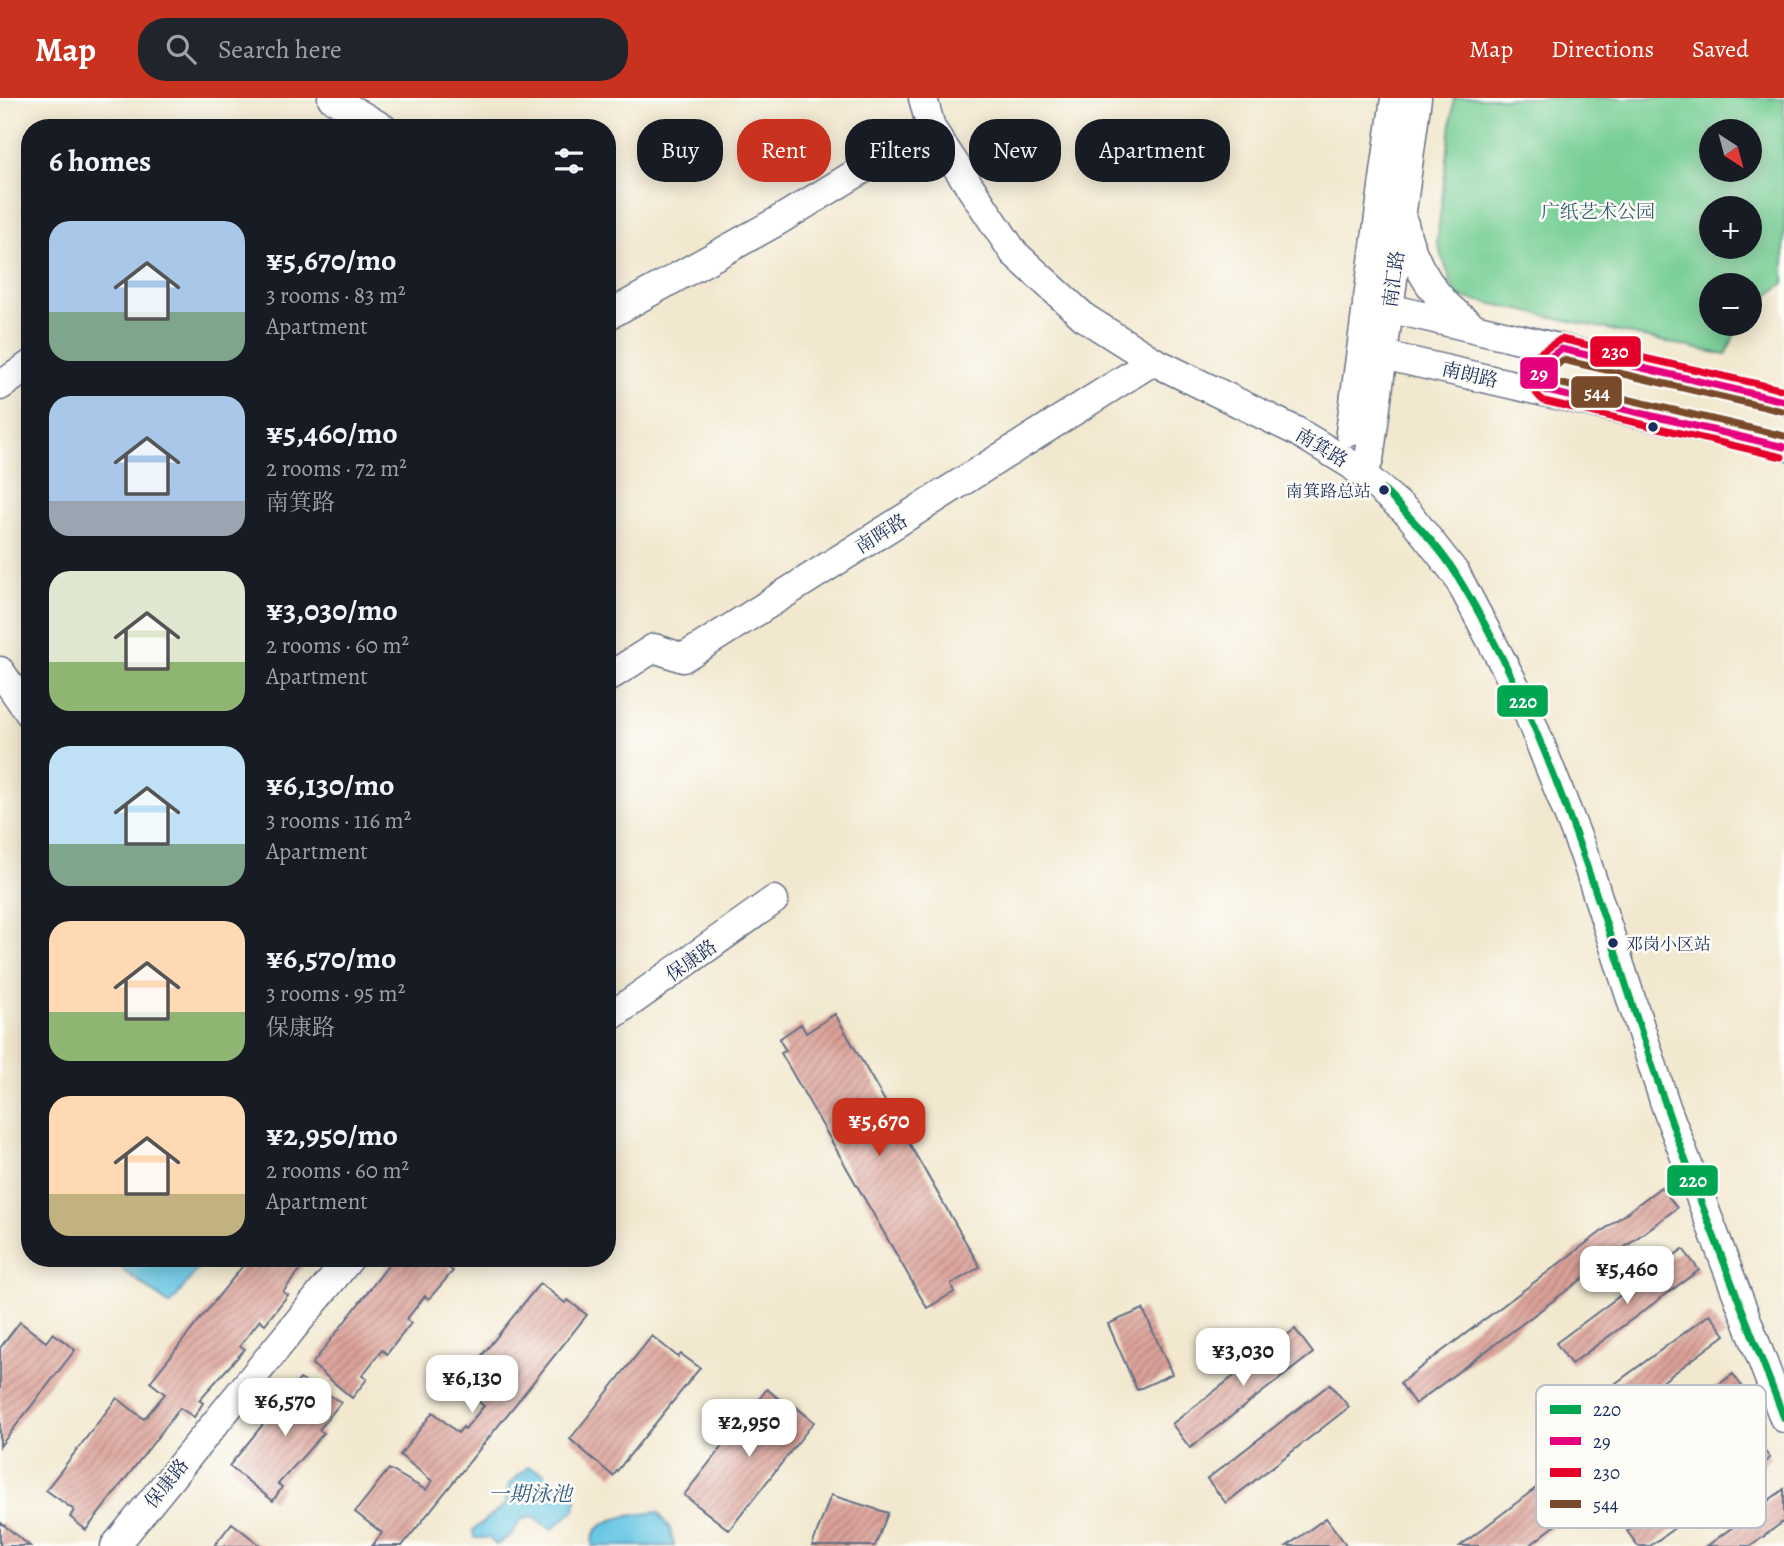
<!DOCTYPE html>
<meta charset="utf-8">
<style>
:root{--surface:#171b24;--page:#20242c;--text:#f1f3f6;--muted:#9ea1a6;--accent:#c8321e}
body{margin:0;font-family:Alegreya,"Noto Serif SC",serif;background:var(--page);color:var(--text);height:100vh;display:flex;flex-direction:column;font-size:26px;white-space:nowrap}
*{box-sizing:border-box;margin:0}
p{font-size:23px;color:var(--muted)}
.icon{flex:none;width:38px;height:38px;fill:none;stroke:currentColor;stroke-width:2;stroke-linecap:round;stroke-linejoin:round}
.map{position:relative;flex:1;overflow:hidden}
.panel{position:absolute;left:21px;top:21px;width:595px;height:1148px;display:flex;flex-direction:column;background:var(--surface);border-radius:28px;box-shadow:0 4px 18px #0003}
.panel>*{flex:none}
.banner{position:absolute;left:637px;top:21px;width:665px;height:63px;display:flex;gap:14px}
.needle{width:46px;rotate:144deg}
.tools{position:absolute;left:1699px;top:21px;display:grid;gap:14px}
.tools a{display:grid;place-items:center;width:63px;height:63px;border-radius:50%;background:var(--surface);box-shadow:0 4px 18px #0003;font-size:35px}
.price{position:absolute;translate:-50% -60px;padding:0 16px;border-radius:14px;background:#fff;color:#222;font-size:23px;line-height:46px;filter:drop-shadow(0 2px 4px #0008)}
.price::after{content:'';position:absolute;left:50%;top:42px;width:21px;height:16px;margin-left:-10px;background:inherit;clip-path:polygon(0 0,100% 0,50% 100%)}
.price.active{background:var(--accent);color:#fff}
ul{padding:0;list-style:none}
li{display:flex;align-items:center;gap:21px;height:175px;padding:0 28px}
li span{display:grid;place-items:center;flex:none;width:196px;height:140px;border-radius:21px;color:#555}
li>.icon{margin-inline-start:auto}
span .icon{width:84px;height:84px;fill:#fffc;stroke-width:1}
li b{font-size:30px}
h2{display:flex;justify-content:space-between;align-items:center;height:84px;padding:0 28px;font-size:30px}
.pill{padding:0 24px;border-radius:28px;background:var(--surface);box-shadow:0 4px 18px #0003;font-size:24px;line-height:63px}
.pill.active{background:var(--accent);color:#fff}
header{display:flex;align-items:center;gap:42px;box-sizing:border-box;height:98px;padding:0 35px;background:var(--accent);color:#fff}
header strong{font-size:33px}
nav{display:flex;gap:38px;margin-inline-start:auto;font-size:24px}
.search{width:490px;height:63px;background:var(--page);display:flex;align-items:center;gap:18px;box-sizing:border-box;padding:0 24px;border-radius:28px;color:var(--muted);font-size:26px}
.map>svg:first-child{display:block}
</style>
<header>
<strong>Map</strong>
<div class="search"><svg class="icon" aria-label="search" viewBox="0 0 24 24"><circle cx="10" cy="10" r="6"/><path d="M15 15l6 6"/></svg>Search here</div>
<nav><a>Map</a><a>Directions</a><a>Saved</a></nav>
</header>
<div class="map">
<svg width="1784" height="1448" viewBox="0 0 1784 1448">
<defs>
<pattern id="building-hatch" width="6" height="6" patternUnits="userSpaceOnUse" patternTransform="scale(1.75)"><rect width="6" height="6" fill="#dba198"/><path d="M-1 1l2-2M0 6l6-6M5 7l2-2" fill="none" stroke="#b1847f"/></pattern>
</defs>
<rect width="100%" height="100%" fill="#fdfcf7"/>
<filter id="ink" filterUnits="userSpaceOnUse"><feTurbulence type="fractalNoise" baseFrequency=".0143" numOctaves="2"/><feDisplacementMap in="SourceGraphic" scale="14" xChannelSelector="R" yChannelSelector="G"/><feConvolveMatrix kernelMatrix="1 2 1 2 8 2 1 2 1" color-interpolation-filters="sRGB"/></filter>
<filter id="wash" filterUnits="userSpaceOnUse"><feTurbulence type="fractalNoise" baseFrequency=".00686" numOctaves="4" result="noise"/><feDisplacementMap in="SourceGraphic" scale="28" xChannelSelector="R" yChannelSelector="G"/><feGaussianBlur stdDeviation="1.57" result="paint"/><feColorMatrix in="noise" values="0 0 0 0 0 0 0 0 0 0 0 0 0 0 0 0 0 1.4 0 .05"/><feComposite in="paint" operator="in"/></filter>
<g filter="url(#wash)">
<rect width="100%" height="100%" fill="#f2e8cf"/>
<path fill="#76ce94" stroke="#487e79" stroke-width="2" fill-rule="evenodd" d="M1454,0h330v185l-34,27v-25h-38v39h27l-13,31 -270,-59 -19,-54zM1712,33h38v39h-38zM1712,110h38v39h-38z"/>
<path fill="#65c6e3" stroke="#407aa0" stroke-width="2" d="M130,1160h76l-36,47 -48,-36z
M528,1369l15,5c5,9 24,15 33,26l-1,12 -23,19 -20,-12 -10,2 -11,16 -15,10 -7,-7h-15l-1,-8 32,-25 4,-21z
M658,1414l12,17 4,17h-82c-2,-31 45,-31 66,-34z"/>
<g id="blocks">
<path fill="url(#building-hatch)" d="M835,916l145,253 -29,17 3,8 -27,16 -146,-255 5,-2 -7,-12 22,-15 5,9z
M1661,1089l16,21 -262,196 -15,-21z
M1683,1151l16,21 -128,94 -15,-21z
M249,1160h60l-26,34 5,3 -23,29 -5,-4 -20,26 5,3 -46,51 4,3 -9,14 -14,-9 -94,122 -16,-13 4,-7 -28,-20 71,-92 27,21 21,-25 -15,-12z
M394,1160h63l-8,10 4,3 -24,28 -4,-3 -19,24 5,3 -24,31 -5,-4 -20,26 5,3 -15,19 -40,-34z
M540,1185l25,20 3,-3 19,15 -185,231h-30l10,-13 -27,-21 34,-43 37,21 6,-9 -32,-26 33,-43 25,21 5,-6 2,2 19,-23 -26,-21z
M1143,1211l29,65 -35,16 -29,-66z
M1710,1216l15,21 -127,95 -16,-22z
M20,1224l26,20 7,-9 22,17 -75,96v-98z
M1295,1231l18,24 -123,95 -18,-24z
M652,1238l26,21 3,-3 19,14 -87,108 -43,-37z
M1733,1276l15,21 -128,95 -15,-21z
M300,1281l41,23 -22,28 5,3 -46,51 4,3 -9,14 -44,-35z
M1330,1286l19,23 -123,96 -19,-24z
M767,1291l25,21 3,-4 19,16 -85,108 -45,-35z
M1754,1339l16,21 -120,88h-12l-11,-15z
M1536,1390l25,33 -32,25h-69z
M1784,1391v32l-33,25h-44z
M831,1397l57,18 -13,33h-63z
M1326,1420l21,28h-60z
M0,1424l30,24h-30z
M232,1425l29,23h-47z"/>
</g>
</g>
<g filter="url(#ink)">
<use href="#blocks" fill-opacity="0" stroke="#667086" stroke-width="2"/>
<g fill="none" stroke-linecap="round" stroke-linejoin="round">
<g stroke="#667086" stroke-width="31">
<path id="minor" d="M332,0l51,30
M923,0l8,30 83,125 71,65 68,43 143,70 56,34 56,48 48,61 68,129 60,151 82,253 118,311
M1404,126c8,40 33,79 67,101
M1367,205l417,98
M607,218l169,-94 155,-94
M1361,252l423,97
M0,288l30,-21
M1350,334l45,-334
M1369,362l48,-362
M0,573l30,43
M607,580l47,-30 29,10 470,-297
M607,921l167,-119
M115,1448l235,-288"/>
</g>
<use href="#minor" stroke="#fff" stroke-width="28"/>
<g stroke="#fdfcf7" stroke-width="12">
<path id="bus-1" d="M1384,392c25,27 53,53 72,84 101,164 148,352 210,532 36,105 79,208 118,312"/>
</g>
<g stroke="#fdfcf7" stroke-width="12">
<path id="bus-2" d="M1784,303l-223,-52 -21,16 -1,9 8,17 237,56"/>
</g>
<g stroke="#fdfcf7" stroke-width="12">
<path id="bus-3" d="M1782,359l-238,-56c-13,-9 -18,-29 -12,-43l29,-19 223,51"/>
</g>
<g stroke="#fdfcf7" stroke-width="12">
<path id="bus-4" d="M1782,313l-219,-51 -13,11 4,11 230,54"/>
</g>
<use href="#bus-1" stroke="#00a651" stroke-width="7"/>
<use href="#bus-2" stroke="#e5007d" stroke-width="7"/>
<use href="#bus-3" stroke="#e4002b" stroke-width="7"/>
<use href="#bus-4" stroke="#7a4b2a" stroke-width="7"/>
</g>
</g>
<g fill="#1b2f5e" stroke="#fdfcf7" stroke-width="2.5">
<circle cx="1653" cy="329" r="6"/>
<circle cx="1384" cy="392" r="6"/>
<circle cx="1613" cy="845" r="6"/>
</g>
<g text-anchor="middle" stroke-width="5" stroke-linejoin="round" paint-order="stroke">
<g font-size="17" fill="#1b2f5e" stroke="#fdfcf7" text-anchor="end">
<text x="1371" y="399">南箕路总站</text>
<text x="1626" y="852" text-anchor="start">邓岗小区站</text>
</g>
<g font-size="19" fill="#365f6e" stroke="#fdfcf7">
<text x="1598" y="120">广纸艺术公园</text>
</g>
<g font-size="19" fill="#1b2f5e" stroke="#fdfcf7">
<text transform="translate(1393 181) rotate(-82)" y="7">南汇路</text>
<text transform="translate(1470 276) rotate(13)" y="7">南朗路</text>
<text transform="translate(1322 349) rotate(31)" y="7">南箕路</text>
<text transform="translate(881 435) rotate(-32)" y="7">南晖路</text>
<text transform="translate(691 862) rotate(-35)" y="7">保康路</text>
<text transform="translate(166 1385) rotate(-51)" y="7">保康路</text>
</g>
<g font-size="21" font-style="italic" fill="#315c86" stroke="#fdfcf7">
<text x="530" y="1403">一期泳池</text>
</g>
</g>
<rect x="1536" y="1287" width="230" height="143" rx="10" fill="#fdfcf7" stroke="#b9bec9" stroke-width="2"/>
<rect x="1550" y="1307" width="31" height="9" fill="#00a651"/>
<rect x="1550" y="1339" width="31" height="8" fill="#e5007d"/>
<rect x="1550" y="1370" width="31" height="9" fill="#e4002b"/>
<rect x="1550" y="1402" width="31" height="8" fill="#7a4b2a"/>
<g font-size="19" fill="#1b2f5e">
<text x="1593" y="1318">220</text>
<text x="1593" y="1350">29</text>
<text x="1593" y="1381">230</text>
<text x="1593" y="1413">544</text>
</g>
<g stroke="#fdfcf7" stroke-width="2.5">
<rect x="1589" y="237" width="53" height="33" rx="7" fill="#e4002b"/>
<rect x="1519" y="258" width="40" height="34" rx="7" fill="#e5007d"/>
<rect x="1570" y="277" width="53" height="34" rx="7" fill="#7a4b2a"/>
<rect x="1496" y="586" width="53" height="34" rx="7" fill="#00a651"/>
<rect x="1666" y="1066" width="53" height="33" rx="7" fill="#00a651"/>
</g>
<g font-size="19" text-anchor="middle" font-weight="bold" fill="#fff">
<text x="1615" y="260">230</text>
<text x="1539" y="282">29</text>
<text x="1597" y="301">544</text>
<text x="1523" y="610">220</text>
<text x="1693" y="1089">220</text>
</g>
</svg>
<div class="tools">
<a><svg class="needle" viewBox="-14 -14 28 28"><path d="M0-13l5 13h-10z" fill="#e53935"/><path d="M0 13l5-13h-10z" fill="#9ea1a6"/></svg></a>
<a>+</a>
<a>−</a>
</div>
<b class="price active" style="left:879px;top:1060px">¥5,670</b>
<b class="price" style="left:1627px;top:1208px">¥5,460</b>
<b class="price" style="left:1243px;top:1290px">¥3,030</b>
<b class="price" style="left:472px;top:1317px">¥6,130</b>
<b class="price" style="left:285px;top:1340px">¥6,570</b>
<b class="price" style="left:749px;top:1361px">¥2,950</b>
<div class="banner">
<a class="pill">Buy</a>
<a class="pill active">Rent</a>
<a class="pill">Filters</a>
<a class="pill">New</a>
<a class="pill">Apartment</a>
</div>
<section class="panel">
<h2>6 homes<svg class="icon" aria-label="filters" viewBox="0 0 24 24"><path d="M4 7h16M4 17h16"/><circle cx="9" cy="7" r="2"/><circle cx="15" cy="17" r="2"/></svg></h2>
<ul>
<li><span style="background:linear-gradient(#a9c7e8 65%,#7fa58c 0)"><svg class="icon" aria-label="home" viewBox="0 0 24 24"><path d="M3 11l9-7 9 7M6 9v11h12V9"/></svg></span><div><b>¥5,670/mo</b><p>3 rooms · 83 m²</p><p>Apartment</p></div></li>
<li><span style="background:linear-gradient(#a9c7e8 75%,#9aa5b1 0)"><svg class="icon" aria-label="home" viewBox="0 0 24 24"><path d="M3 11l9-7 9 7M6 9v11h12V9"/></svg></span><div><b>¥5,460/mo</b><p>2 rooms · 72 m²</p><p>南箕路</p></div></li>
<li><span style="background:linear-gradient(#dfe7d0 65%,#8fb573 0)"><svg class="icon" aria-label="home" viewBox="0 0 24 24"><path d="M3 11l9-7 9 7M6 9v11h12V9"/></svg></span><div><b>¥3,030/mo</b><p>2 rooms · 60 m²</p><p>Apartment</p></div></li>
<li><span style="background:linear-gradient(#bfe0f5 70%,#7fa58c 0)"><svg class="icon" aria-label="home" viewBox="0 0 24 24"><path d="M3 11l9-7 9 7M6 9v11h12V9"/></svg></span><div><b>¥6,130/mo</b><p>3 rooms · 116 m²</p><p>Apartment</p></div></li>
<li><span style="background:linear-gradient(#ffd9b3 65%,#8fb573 0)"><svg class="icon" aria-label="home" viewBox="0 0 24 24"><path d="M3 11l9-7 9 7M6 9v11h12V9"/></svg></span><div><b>¥6,570/mo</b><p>3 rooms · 95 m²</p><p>保康路</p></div></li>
<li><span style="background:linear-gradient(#ffd9b3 70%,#c2b280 0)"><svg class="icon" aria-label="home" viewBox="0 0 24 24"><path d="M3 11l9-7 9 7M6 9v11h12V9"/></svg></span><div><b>¥2,950/mo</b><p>2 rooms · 60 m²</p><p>Apartment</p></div></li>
</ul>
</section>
</div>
